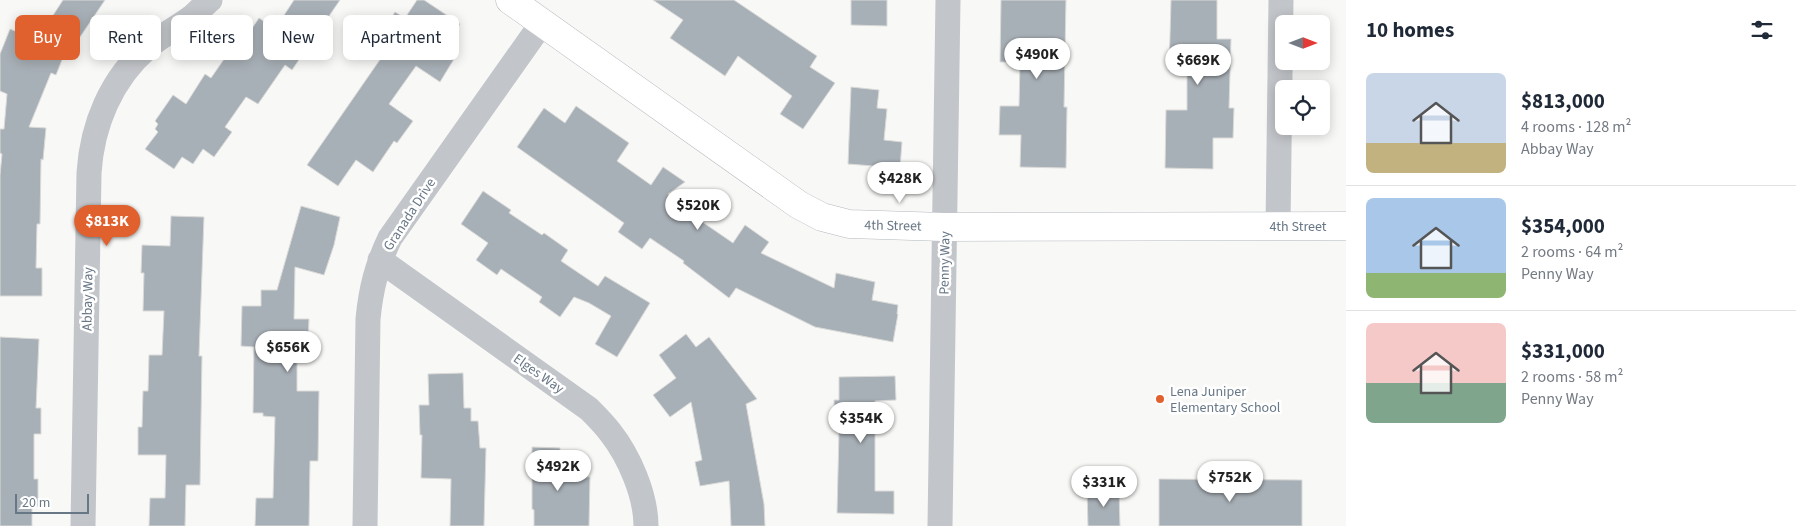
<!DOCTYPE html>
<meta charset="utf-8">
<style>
:root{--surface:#fff;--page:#f2f2f3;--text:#1f2937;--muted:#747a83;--line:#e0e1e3;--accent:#e0612e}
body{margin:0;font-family:"Source Sans 3",sans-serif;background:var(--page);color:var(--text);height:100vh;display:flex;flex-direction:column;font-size:19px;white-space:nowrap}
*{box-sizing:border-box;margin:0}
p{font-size:16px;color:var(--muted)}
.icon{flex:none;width:28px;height:28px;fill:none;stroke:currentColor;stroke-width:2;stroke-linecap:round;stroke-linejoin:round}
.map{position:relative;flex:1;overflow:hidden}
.panel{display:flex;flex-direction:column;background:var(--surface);width:450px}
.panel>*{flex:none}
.guide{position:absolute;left:15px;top:15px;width:475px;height:45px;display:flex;gap:10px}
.needle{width:32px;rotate:90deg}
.buttons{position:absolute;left:1275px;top:15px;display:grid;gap:10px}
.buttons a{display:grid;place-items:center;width:55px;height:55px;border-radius:8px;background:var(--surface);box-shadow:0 2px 12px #0003;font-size:25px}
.scale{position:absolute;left:15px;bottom:12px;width:74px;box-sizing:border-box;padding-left:5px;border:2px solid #687786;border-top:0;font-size:14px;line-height:18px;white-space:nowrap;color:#687786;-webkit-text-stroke:4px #fff;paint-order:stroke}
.price{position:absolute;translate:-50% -42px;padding:0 11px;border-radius:18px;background:#fff;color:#222;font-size:16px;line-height:32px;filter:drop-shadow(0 1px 2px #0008)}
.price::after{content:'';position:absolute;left:50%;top:30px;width:15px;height:11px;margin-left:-8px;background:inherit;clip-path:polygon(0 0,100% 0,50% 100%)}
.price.on{background:var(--accent);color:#fff}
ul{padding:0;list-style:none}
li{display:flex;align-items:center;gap:15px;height:125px;padding:0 20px}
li+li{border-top:1px solid var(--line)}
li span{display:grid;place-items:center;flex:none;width:140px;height:100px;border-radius:8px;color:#555}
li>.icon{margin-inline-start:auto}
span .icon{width:60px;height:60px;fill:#fffc;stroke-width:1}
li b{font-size:21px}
h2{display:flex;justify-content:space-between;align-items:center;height:60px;padding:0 20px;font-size:21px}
.pill{padding:0 18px;border-radius:8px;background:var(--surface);box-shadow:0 2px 12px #0003;font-size:18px;line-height:45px}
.pill.on{background:var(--accent);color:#fff}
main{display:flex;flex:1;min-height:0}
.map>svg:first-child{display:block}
</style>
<main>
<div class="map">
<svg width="1346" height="526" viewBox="0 0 1346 526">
<rect width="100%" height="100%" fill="#f8f8f6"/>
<path fill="#a8b0b7" stroke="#dadad8" d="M63,0h42l-25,37 -7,-5 -17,43 -5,-2 -22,54 17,1 -3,32 -2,-1 -1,65h-3l-1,44h6v28h-42v-121l2,-21 -2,-1v-24h4l3,-35 -7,-3v-37l10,-25 27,11z
M294,0h46l-48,70 -7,-5 -27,39 -12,-7 -21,30 7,5 -18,25 -11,-8 -10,15 -11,-7 -8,12 -29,-20 13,-17 -3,-3 3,-5 -3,-3 18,-26 13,9 19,-30 6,4 20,-29 5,3 23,-34 16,11z
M417,0h7l36,24 -18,27 12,8 -14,23 -24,-16 -27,38 24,17 -16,22 -3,-2 -21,31 -17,-12 -18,26 -31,-21 81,-117 -3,-2 3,-4 -9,-6 16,-24 10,6z
M653,0h81l83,56 -7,11 25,16 -32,46 -23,-15 12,-18 -54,-40 -13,20 -55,-38 13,-18z
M851,0h36v26l-36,-1z
M1001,0h65l-2,107h3l-1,61 -46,-1 1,-32h-22l1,-29h19l1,-44h-20z
M1171,0h46v39h14l-2,69h5l-1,30h-20v31l-48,-1 1,-58h21v-39h-18z
M851,87l28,3 -2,18 10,1 -3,31 18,2 -2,26 -52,-4z
M576,106l53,37 -12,18 34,24 12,-18 22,15 -17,12 32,23 -2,2 35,24 12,-18 24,17 -8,11 73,35 2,-15 39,9 -3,18 26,5 -1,9h1l-5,28 -78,-15 -79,-39 -7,10 -46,-35 1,-2 -34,-23 -8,11 -24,-17 6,-9 -107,-76 27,-39 21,15z
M483,191l28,19 -2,3 33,22 2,-2 24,17 -7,11 37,25 7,-10 45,27 -33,54 -22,-13 16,-28 -22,-13 -15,-6 -14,20 -21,-15 3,-5 -41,-28 -4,6 -21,-15 12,-17 -27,-19z
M301,206l39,11 -6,28 -10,30 -29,-8 -1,52h15l-1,28h-11v44h22l-1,70h-8l-1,65h-54l1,-28h17l2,-81 -12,-1v-3h-10l1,-66 -13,-1 1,-40h19v-16h16z
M171,216l33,1 -5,139h3l-2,129h-14l-1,41h-36l1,-28h15l1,-43h-28v-28h4l1,-36h5l1,-36h13l2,-44h-21l1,-38h-3l1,-28 28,1z
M686,334l10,13 13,-10 48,62 -11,5 18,100 1,22h-34l-2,-45 -29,5 -5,-24 7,-2 -11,-58 -21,15 -17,-22 23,-17 -17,-23z
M0,337l39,2 -3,69h5v26h-7v45h4v27h-6v20h-32z
M463,373l1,35h7v13h7l2,27h6l-2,78h-34l1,-47 -30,-1 1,-43h-2l-1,-30h10l-1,-31z
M895,376l1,24 -21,1v90h19v23l-57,-1 2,-82h-4l-1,-31h5v-23z
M532,447l28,1v29h30l-1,49h-55v-16l-2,-1z
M1159,479l143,1v46h-143z
M1119,490l1,36h-32l-1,-35z"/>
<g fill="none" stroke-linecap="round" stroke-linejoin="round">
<g stroke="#b4b9be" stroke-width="29">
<path id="secondary" d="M510,0l289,205 23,12 27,7 95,3 402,-1"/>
</g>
<path stroke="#c2c5c9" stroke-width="25" d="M1278,225l3,-225
M380,260l209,149c7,7 15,15 21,23 19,24 36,63 36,94
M83,526l6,-353c3,-48 22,-94 59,-126 14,-12 31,-20 45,-31 6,-5 11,-11 17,-16
M365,526l3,-207c3,-31 9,-54 22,-81l152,-215
M940,526l8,-526"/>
<use href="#secondary" stroke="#fff" stroke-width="28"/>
</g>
<circle fill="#e0612e" stroke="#fff" stroke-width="2" cx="1160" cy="399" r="5"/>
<g text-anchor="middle" stroke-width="5" stroke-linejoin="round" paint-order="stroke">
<g font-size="14" fill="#687786" stroke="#fff">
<text transform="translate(409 214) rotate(-57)" y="5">Granada Drive</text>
<text transform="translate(893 225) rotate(1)" y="5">4th Street</text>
<text x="1298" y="231">4th Street</text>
<text transform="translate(944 263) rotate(-89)" y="5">Penny Way</text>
<text transform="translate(87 299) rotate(-89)" y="5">Abbay Way</text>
<text transform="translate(539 373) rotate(35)" y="5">Elges Way</text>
</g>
<g font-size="14" fill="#687786" stroke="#fff" text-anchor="start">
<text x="1170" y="396">Lena Juniper<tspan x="1170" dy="16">Elementary School</tspan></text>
</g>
</g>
</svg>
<div class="buttons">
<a><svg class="needle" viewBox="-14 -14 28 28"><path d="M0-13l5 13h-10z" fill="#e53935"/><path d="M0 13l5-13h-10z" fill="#747a83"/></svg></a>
<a><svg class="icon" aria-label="locate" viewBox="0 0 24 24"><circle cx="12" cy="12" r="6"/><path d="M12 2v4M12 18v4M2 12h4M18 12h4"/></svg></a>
</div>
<div class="scale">20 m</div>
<b class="price" style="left:1037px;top:80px">$490K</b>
<b class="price" style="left:1198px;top:86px">$669K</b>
<b class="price" style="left:900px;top:204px">$428K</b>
<b class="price" style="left:698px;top:231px">$520K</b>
<b class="price on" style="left:107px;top:247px">$813K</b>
<b class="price" style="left:288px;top:373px">$656K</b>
<b class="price" style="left:861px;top:444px">$354K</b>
<b class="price" style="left:558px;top:492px">$492K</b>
<b class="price" style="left:1230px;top:503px">$752K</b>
<b class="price" style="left:1104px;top:508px">$331K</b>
<div class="guide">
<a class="pill on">Buy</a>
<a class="pill">Rent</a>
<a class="pill">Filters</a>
<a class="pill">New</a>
<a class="pill">Apartment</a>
</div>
</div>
<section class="panel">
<h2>10 homes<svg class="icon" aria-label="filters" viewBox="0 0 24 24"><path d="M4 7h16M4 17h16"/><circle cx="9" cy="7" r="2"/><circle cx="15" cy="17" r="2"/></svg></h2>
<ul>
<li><span style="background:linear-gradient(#c9d6e8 70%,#c2b280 0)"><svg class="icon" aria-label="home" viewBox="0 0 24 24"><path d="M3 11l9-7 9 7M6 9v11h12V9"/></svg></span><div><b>$813,000</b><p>4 rooms · 128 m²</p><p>Abbay Way</p></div></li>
<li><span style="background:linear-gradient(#a9c7e8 75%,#8fb573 0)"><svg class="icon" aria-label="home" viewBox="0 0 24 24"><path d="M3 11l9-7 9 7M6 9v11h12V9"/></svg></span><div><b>$354,000</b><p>2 rooms · 64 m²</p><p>Penny Way</p></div></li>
<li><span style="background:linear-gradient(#f6c9c9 60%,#7fa58c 0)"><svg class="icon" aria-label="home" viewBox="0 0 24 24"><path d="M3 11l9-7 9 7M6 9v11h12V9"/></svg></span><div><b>$331,000</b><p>2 rooms · 58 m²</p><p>Penny Way</p></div></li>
</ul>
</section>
</main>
